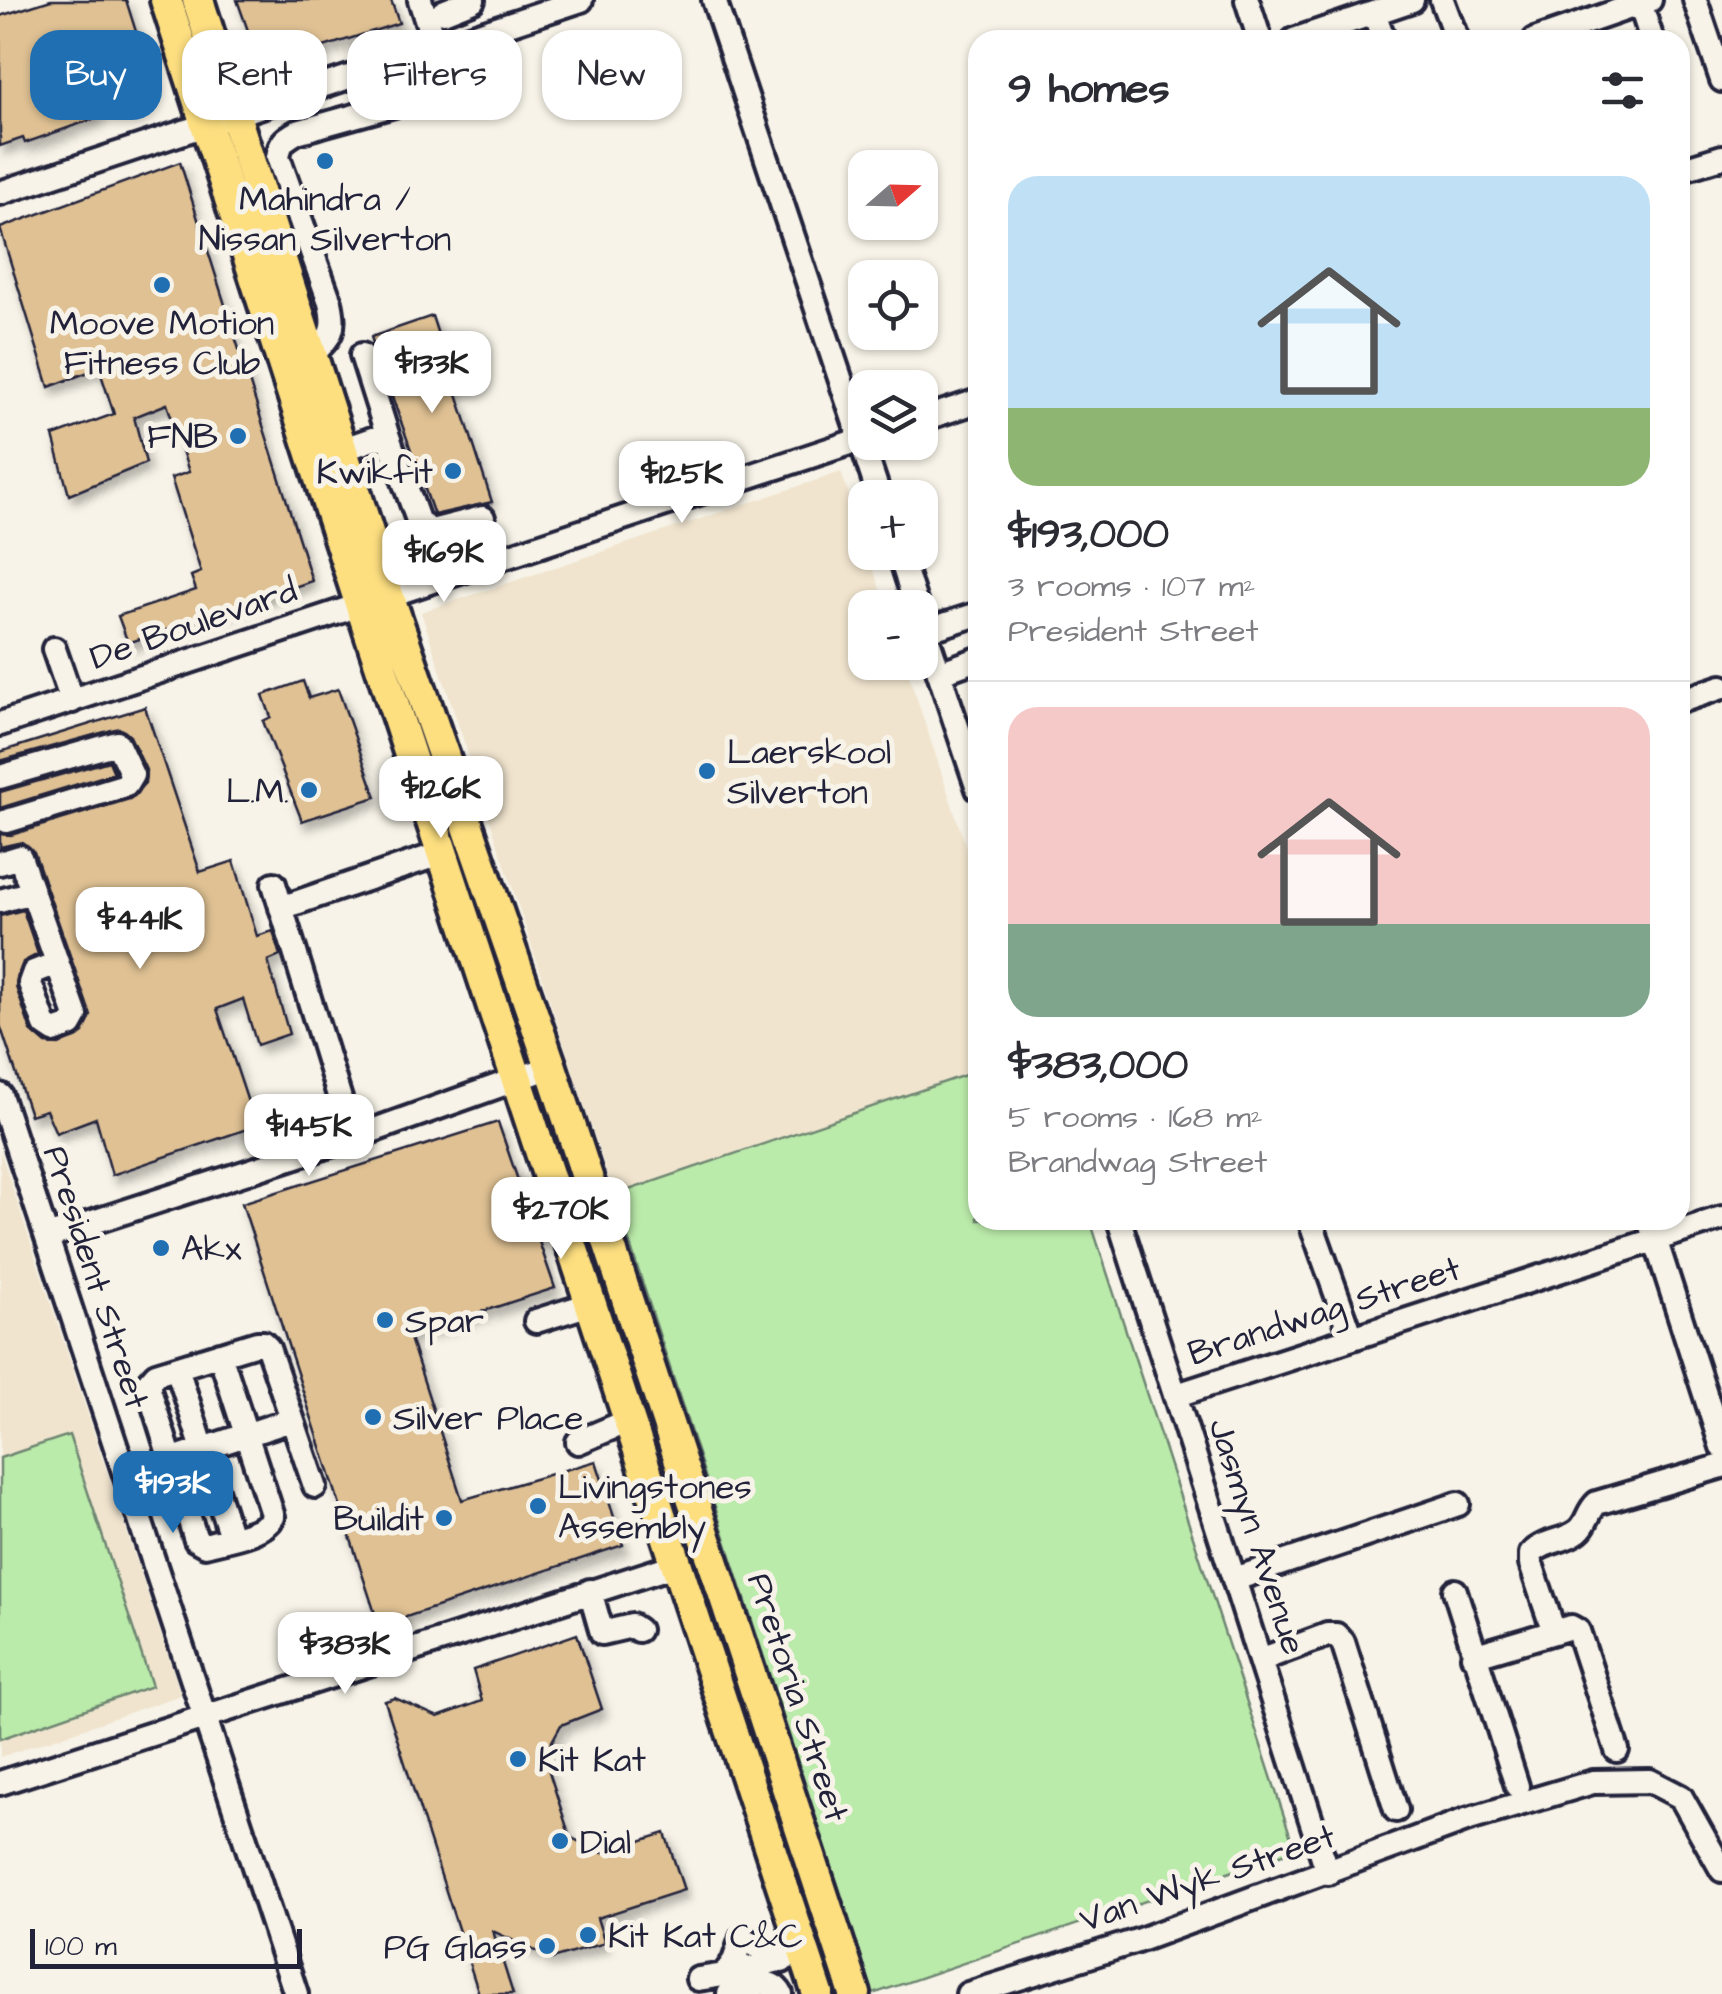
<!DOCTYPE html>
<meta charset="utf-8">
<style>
:root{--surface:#fff;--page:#f2f2f3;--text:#2b2b33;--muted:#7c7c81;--line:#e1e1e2;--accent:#1f6fb2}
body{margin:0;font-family:"Architects Daughter",sans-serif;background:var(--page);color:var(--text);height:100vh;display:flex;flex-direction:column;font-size:38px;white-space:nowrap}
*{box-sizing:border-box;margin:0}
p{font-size:32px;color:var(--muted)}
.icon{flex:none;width:55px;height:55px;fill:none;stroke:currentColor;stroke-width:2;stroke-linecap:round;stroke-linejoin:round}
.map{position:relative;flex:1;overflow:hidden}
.side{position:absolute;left:968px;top:30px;width:722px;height:1200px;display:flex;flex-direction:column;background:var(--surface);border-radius:30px;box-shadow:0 2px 8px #0004}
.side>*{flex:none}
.guide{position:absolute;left:30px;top:30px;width:788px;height:90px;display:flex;gap:20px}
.needle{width:65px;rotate:70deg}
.tools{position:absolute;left:848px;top:150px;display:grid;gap:20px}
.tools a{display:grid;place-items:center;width:90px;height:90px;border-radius:20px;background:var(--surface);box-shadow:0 2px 8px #0004;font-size:50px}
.scale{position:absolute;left:30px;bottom:25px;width:272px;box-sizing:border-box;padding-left:10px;border:5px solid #22223b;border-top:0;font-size:28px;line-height:35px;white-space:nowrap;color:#22223b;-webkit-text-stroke:8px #f7f3e8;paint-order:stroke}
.price{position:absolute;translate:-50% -85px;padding:0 22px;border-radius:20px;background:#fff;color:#222;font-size:32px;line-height:65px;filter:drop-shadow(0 2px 5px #0008)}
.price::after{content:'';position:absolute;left:50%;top:60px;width:30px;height:22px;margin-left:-15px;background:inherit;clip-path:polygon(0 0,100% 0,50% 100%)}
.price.current{background:var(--accent);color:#fff}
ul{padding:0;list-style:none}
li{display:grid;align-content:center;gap:20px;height:530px;padding:0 40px}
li+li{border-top:2px solid var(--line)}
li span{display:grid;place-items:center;height:310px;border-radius:30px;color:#555}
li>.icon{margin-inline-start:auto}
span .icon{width:180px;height:180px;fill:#fffc;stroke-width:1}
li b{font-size:42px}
h2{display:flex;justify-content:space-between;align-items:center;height:120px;padding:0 40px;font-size:42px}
.chip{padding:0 35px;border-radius:30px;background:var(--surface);box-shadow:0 2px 8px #0004;font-size:35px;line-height:90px}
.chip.current{background:var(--accent);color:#fff}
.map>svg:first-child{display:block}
</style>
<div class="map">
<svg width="1722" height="1994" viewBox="0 0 1722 1994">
<defs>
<filter id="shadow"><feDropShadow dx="4.5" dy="8" stdDeviation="5" flood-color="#0004"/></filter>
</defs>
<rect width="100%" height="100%" fill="#f7f3e8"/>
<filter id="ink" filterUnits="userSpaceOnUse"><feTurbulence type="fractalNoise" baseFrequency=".01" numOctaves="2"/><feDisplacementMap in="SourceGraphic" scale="20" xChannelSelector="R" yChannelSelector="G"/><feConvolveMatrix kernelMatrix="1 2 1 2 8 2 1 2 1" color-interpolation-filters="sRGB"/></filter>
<g filter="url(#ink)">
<path fill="#f0e4ce" d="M841,472l24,71v9l3,1 18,54 -21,1v54l40,1 72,217v191l-363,124 -193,-583z
M0,1150l181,545 -181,62z"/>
<path fill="#bbebaa" stroke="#6e8672" stroke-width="2.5" d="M977,1071l1,149h112l205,630 -422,144 -259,-799z
M69,1435l83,251 -152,53v-281z"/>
<path fill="#dfc193" stroke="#22223b" stroke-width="2.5" filter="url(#shadow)" d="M51,0h75l27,86 -57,20 3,11 -74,26 -2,-5 -23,8v-130z
M237,0h154l8,23 -138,44z
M180,162l132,419 -184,62 -10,-27 78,-26 -5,-14 10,-4 -30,-94 18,-6 -22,-68 -33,13 12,46 -77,32 -16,-59 61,-22 -15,-46 -50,19 -49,-159z
M432,316l60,186 -58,13 -63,-178z
M303,681l6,17 29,-9 38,108 -74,24 -39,-100 8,-4 -8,-22z
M145,707l55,165 34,-11 23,75 16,-5 7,25 -12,5 21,73 -32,11 -14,-46 -26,10 39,117 -144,49 -16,-57 -40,15 -10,-23 -16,5 -30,-90v-109l23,-6 15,44 -15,8 -7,25 15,44 15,13 13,1 24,-12 8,-17 -57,-164 -12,-10 -22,5v-13l11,1 119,-36 15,-16 1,-13 -16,-34 -11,-8 -119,33v-9z
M109,761l5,12 -114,35v-16z
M498,1122l57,166 -146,47 53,165 134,-39 27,84 -244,81 -137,-423z
M577,1634l25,75 -41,16 -17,31 26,81 32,16 63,-20 19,57 -87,28 8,25 -53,16 -59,-28 20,63h-34l-94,-293 10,-3 43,19 44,-16 -9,-31z"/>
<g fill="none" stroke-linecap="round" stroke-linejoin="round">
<g stroke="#22223b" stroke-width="30">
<path id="minor" d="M420,0l16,49
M714,0l166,498
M1247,0l13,40
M1442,0l15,40
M1695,0l27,80
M1640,3l12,37
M443,12l30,-12
M1374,13l10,27
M1294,40l118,-40
M1535,40l115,-40
M1680,170l42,-13
M0,193l581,-193
M312,355c20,-20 24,-24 18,-53l-52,-145c2,-14 6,-18 19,-25l97,-27c8,-15 2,-26 -4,-41
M362,355l25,79
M920,420l58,-19
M344,449l43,-15 32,89 13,8 51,-13
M899,552l18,56
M920,616l58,173
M925,631l53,-17
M54,649l18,52
M939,673l39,-14
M1680,701l42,-14
M0,724l865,-286
M0,777l117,-34 15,32 -6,10 -119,36
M0,863l20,-6 56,159 -5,9 -17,6 -9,-6 -15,-42 4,-11 23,-9
M274,884l78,254
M0,901l32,-9
M281,908l161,-55
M0,1095l296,899
M1119,1220l209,653
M1310,1220l42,118
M1649,1220l73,227
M47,1237l305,-99 199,-71
M536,1321l54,-17
M220,1354l53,163c-10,18 -48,22 -68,28l-9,-5 -46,-147 -2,-10 8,-9 101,-31h6l5,5 47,138
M177,1368l54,169
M1177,1395l545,-177
M578,1442l50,-21
M125,1475l166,-55
M1235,1579l223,-75
M590,1591l12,42 30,-7 6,4
M1455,1591l62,195
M1554,1632l-23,-68v-10c13,-14 33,-12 47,-23 10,-8 9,-19 19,-28l125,-37
M1473,1656l98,-29 7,4 39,119
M1260,1660l67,-25h9l7,7 53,168
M0,1783l675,-218
M724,1975l10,-14 8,-23 40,23
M698,1979l26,-4 80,-22
M729,1994c18,-6 40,-20 52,0
M968,1994l169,-53 329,-121 127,-38 57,-1 31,16 41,73"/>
</g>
<g stroke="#22223b" stroke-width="38">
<path id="major" d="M166,0l194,603 458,1391
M198,0l190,595 163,472 304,927"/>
</g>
<use href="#minor" stroke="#f7f3e8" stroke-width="22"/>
<use href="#major" stroke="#fddf80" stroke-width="30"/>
</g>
</g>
<g fill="#1f6fb2" stroke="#f7f3e8" stroke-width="4">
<circle cx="325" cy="161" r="10"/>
<circle cx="162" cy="285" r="10"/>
<circle cx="238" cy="436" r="10"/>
<circle cx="453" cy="471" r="10"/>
<circle cx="707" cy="771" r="10"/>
<circle cx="309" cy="790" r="10"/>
<circle cx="161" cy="1248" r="10"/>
<circle cx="385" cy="1320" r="10"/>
<circle cx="373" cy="1417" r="10"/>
<circle cx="538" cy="1506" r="10"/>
<circle cx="444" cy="1518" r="10"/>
<circle cx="518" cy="1759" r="10"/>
<circle cx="560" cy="1841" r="10"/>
<circle cx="588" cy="1935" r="10"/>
<circle cx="547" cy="1946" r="10"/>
</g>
<g text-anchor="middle" stroke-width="10" stroke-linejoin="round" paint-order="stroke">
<g font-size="35" fill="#22223b" stroke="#f7f3e8" text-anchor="start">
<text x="325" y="210" text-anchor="middle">Mahindra /<tspan x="325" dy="40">Nissan Silverton</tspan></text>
<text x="162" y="334" text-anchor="middle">Moove Motion<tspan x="162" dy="40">Fitness Club</tspan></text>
<text x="218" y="448" text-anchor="end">FNB</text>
<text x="433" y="483" text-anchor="end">Kwikfit</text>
<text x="727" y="763">Laerskool<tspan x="727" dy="40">Silverton</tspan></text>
<text x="289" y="802" text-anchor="end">L.M.</text>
<text x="181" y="1260">Akx</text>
<text x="405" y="1332">Spar</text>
<text x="393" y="1429">Silver Place</text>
<text x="558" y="1498">Livingstones<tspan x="558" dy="40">Assembly</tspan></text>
<text x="424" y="1530" text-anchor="end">Buildit</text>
<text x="538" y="1771">Kit Kat</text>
<text x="580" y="1853">Dial</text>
<text x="608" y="1947">Kit Kat C&amp;C</text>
<text x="527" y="1958" text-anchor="end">PG Glass</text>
</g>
<g font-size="35" fill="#22223b" stroke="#f7f3e8">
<text transform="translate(193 623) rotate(-19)" y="12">De Boulevard</text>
<text transform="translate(97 1277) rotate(72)" y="12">President Street</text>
<text transform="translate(1324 1310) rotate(-18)" y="12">Brandwag Street</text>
<text transform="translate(1258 1536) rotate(72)" y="12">Jasmyn Avenue</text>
<text transform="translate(799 1697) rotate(72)" y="12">Pretoria Street</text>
<text transform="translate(1207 1877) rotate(-19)" y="12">Van Wyk Street</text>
</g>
</g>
</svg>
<div class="tools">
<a><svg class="needle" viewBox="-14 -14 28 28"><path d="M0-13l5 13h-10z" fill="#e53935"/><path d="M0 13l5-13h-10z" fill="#7c7c81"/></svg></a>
<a><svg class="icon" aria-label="locate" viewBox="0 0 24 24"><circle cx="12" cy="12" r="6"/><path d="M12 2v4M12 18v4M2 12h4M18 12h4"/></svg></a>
<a><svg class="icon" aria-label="layers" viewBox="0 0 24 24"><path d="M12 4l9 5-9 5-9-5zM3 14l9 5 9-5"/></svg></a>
<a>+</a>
<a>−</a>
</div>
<div class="scale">100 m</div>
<b class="price" style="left:432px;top:416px">$133K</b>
<b class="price" style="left:682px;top:526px">$125K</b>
<b class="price" style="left:444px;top:605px">$169K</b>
<b class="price" style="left:441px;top:841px">$126K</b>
<b class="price" style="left:140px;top:972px">$441K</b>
<b class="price" style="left:309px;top:1179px">$145K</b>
<b class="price" style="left:561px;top:1262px">$270K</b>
<b class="price current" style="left:173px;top:1536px">$193K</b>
<b class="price" style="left:345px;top:1697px">$383K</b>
<div class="guide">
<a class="chip current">Buy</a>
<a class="chip">Rent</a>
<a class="chip">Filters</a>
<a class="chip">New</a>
</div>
<section class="side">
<h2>9 homes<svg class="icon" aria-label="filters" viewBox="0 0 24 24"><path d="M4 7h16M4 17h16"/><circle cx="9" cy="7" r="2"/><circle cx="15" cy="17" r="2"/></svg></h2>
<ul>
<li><span style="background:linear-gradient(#bfe0f5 75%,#8fb573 0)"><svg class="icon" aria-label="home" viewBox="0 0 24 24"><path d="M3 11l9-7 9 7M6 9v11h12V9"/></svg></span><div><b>$193,000</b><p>3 rooms · 107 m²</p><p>President Street</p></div></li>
<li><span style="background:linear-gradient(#f6c9c9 70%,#7fa58c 0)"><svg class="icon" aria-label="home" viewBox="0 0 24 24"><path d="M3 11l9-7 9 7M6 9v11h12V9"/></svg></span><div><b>$383,000</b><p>5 rooms · 168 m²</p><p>Brandwag Street</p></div></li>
</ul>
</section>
</div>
